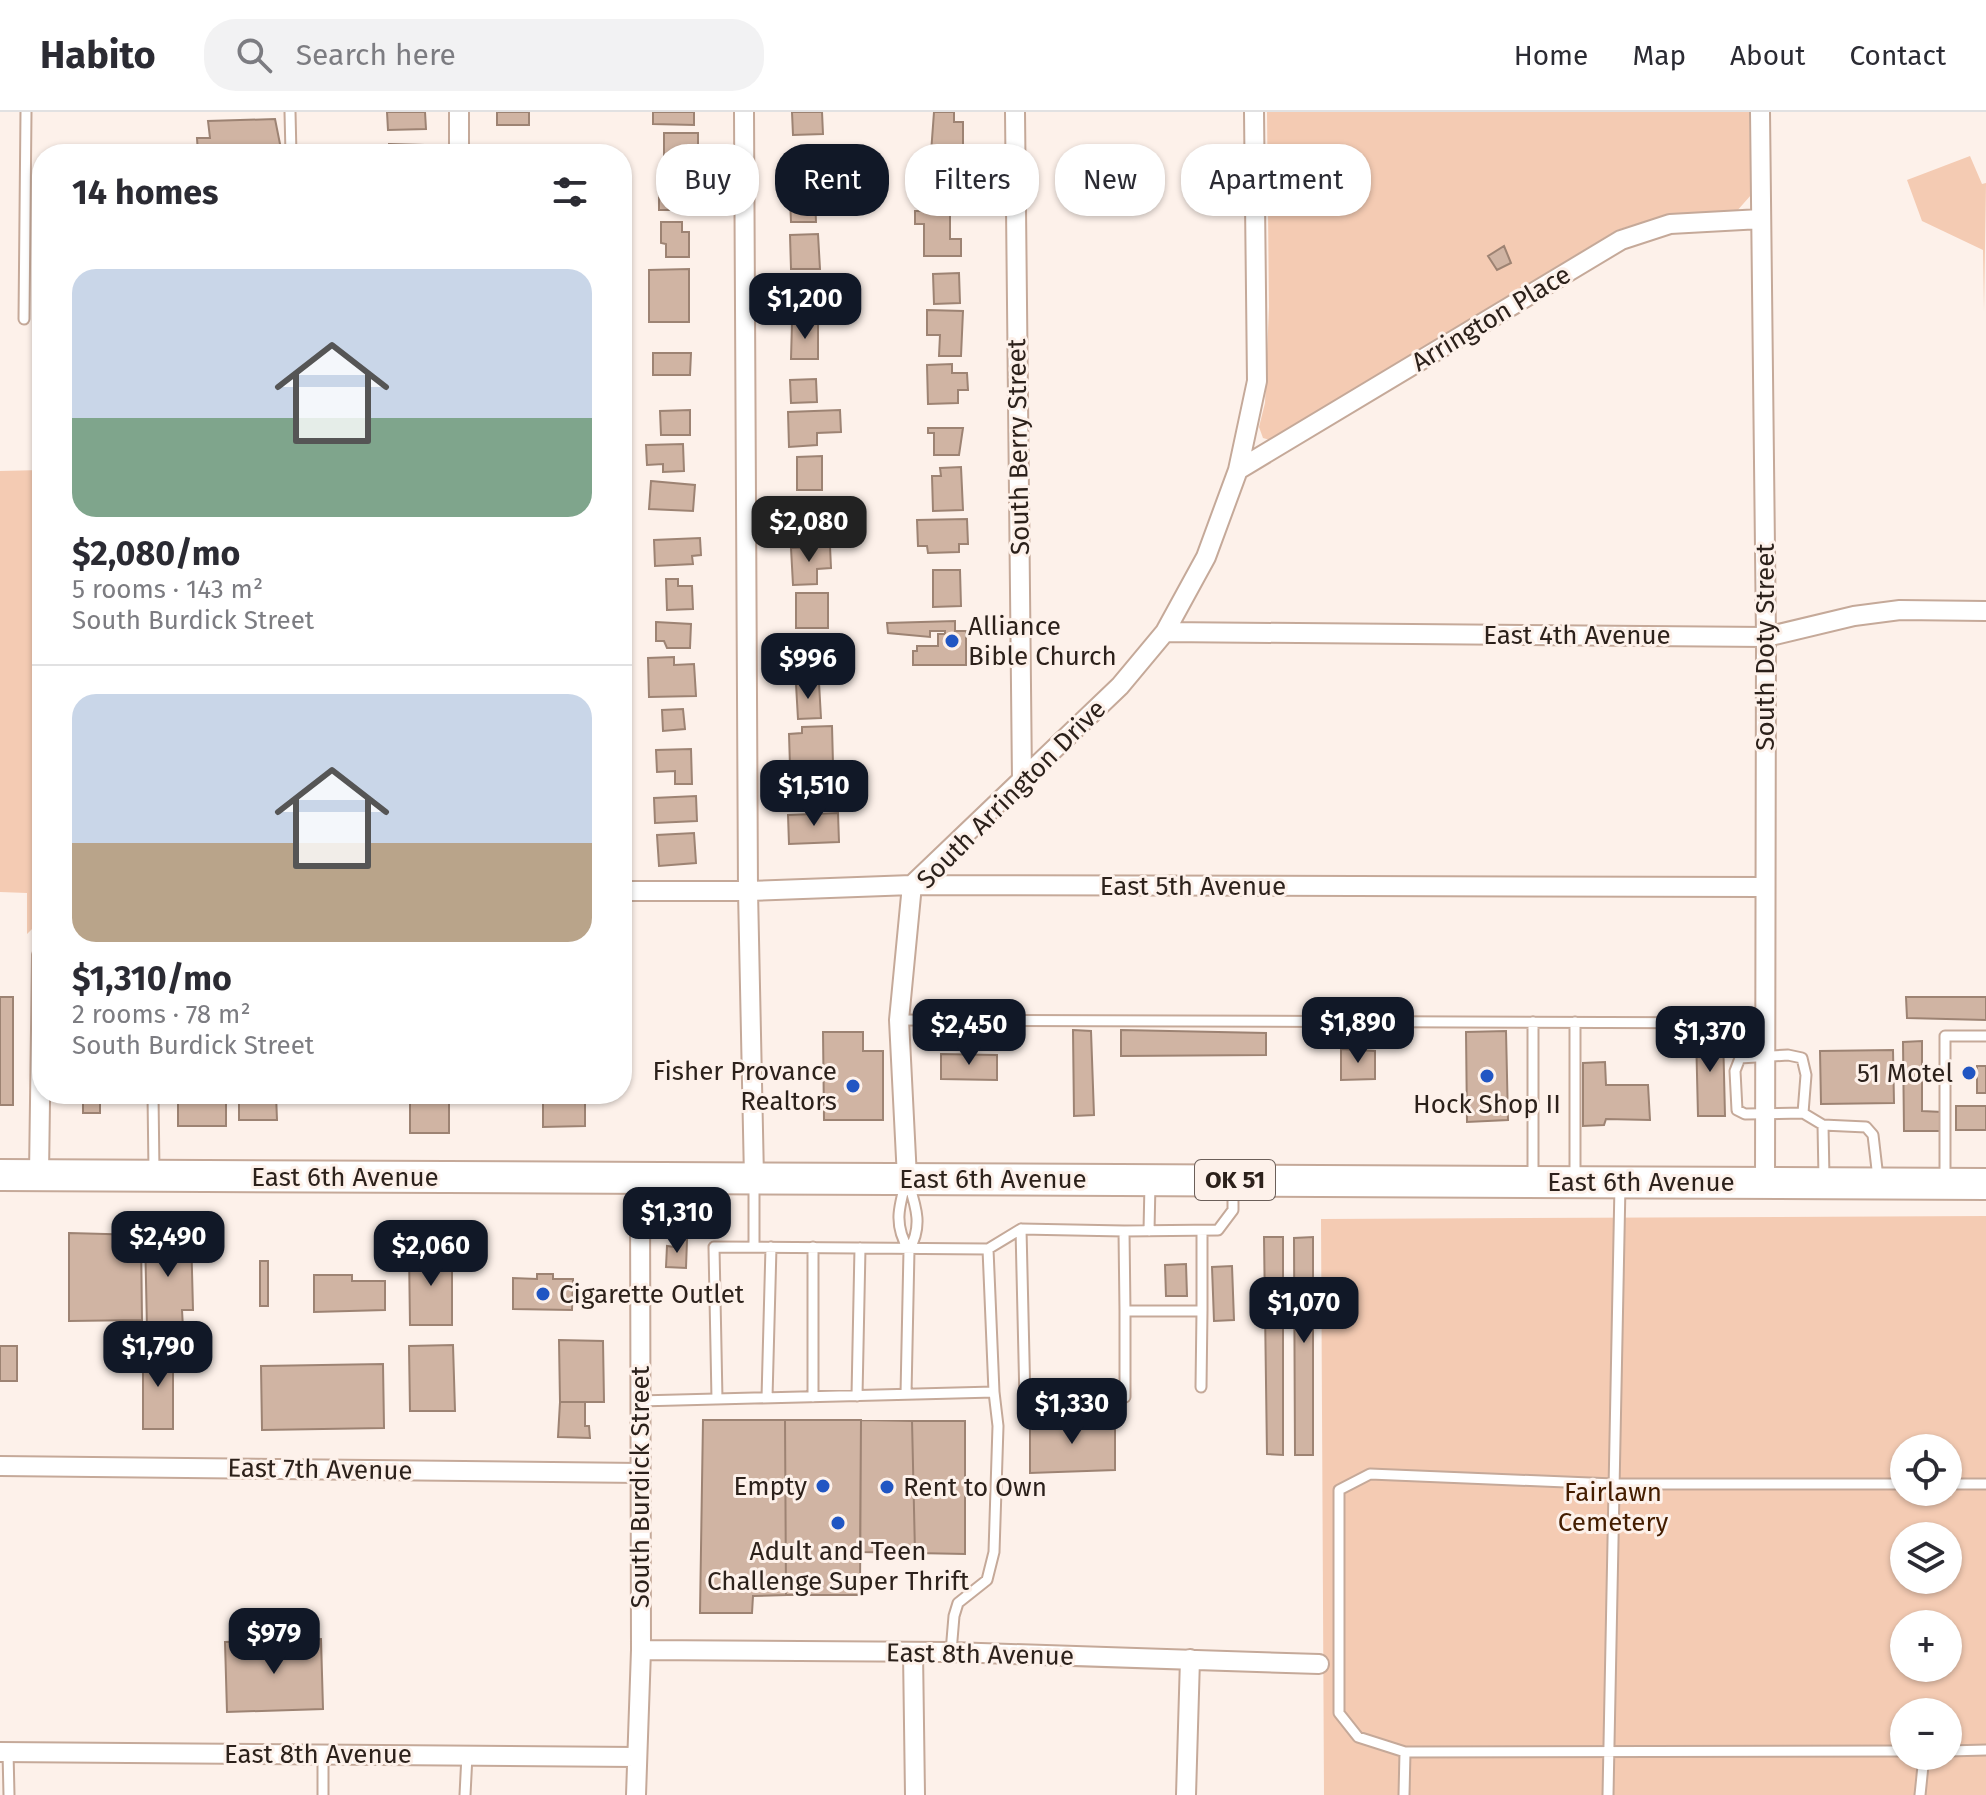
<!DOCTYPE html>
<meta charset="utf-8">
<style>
:root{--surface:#fff;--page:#f2f2f3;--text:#2b2b33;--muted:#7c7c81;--line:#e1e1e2;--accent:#111827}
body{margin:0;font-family:"Fira Sans",sans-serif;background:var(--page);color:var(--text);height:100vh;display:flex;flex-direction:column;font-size:30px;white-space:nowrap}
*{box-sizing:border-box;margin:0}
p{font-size:26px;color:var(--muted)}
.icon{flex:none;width:44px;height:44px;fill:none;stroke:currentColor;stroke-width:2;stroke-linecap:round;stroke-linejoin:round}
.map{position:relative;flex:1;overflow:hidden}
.drawer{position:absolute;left:32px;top:32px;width:600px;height:960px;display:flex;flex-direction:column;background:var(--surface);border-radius:32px;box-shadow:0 2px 6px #0004}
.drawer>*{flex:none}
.guide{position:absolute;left:656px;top:32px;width:760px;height:72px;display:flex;gap:16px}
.fabs{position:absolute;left:1890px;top:1322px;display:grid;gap:16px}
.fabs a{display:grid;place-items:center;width:72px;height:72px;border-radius:50%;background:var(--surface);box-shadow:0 2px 6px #0004;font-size:40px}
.price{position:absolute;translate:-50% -68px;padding:0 18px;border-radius:16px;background:var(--accent);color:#fff;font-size:26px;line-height:52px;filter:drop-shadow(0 2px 4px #0008)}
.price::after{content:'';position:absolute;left:50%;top:48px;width:24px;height:18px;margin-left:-12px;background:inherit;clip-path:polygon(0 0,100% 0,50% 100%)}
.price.active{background:#222;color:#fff}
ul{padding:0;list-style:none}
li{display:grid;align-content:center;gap:16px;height:424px;padding:0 40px}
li+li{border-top:2px solid var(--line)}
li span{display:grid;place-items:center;height:248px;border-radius:24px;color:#555}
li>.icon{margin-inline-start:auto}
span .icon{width:144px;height:144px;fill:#fffc;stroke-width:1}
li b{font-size:34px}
h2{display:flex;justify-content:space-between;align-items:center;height:96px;padding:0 40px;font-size:34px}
.chip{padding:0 28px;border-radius:32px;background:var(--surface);box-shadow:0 2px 6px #0004;font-size:28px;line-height:72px}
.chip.active{background:var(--accent);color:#fff}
header{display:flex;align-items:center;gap:48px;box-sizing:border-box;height:112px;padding:0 40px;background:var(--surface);border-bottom:2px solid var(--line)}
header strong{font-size:38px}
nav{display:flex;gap:44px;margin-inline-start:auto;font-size:28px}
.search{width:560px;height:72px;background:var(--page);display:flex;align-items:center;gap:20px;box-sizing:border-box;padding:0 28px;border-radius:32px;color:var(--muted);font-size:30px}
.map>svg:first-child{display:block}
</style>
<header>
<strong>Habito</strong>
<div class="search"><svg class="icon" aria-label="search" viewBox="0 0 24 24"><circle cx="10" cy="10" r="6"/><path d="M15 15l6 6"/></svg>Search here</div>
<nav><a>Home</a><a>Map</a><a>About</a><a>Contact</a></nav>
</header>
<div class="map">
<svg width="1986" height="1683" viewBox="0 0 1986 1683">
<rect width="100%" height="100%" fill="#fdf1ea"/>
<path fill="#f4cbb3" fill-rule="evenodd" d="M1267,0h482l2,83 -15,17 -67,2 -52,16 -347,210 -7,-2 -4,-11 6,-24 4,-96z
M1970,44l12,28 4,-1 -2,129 -1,-62 -61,-29 -15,-41z
M42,358v449l-15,15v-41l-27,-1v-421z
M1986,1104v579h-662l-3,-576zM1904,1336h44v44h-44zM1904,1424h44v44h-44zM1904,1512h44v44h-44zM1904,1600h44v44h-44z"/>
<path fill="#d0b4a3" stroke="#9d8373" stroke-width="2" d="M387,0h38l1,17 -38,1z
M497,0h32v13h-32z
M653,0h41v13l-41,-1z
M792,0h30l1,22 -30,1z
M934,0h20v10h9v31h-32z
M275,7l7,35h-84l-1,-16h13l-2,-17z
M664,21h34v12h-11v27h-23z
M389,32l35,1v9h-35z
M827,36l1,31 -36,1v-31z
M924,50h35v41h-28v-28h-7z
M659,70h28v28h-28z
M815,85l1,25h-25l-1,-24z
M915,99h35v28h11v17h-37v-32h-9z
M661,110h21v10h7v25h-23v-13l-5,-1z
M818,122l2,35h-29l-1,-34z
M1504,134l7,17 -14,7 -9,-14z
M689,157v53h-40v-52z
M959,161l1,30 -26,1 -1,-30z
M816,167l2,35 -25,1 -1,-35z
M927,198l36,1 -2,45h-22l1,-21h-13z
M792,211h26v36h-27z
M653,241h38l-1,22h-37z
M952,252v9h15l1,17h-10v13l-30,1 -1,-39z
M816,267l1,23 -26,1 -1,-23z
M690,298v25h-29l-1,-24z
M840,298l1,22 -24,1v12l-28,2 -1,-35z
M928,316h35l-4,27h-25v-22h-6z
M683,332l1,27 -21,1v-8l-16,1 -1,-20z
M822,344v34h-25v-33z
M961,355l2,43 -30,1 -1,-35h9l-1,-8z
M651,369l44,4 -2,26 -44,-2z
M814,386l2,36 -25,1 -1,-35z
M967,407l1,25h-9v8l-31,1 -1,-7h-9l-1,-26z
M700,426l1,17 -9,1 1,8 -38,2 -1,-26z
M830,434l1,22 -14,1v15l-24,1 -2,-37z
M933,458h27l1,36 -28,1z
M666,467h12v7h14l1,23 -26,1z
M796,481h32v35h-32z
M955,509v10h11v34h-53v-14h4v-5h21v-12h7v-3h-15v6l-42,-4 -1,-10z
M656,510l35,2 -1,24h-23l-3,-7h-8z
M817,526l1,30 -24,1 -1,-30z
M674,545v8l20,-1 2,32 -47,1 -1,-39z
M819,571l2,35 -23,1 -2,-35z
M683,597l2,20 -22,2 -1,-21z
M832,614l1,38 -43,2 -1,-32 13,-1v-6z
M691,637l1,35h-17v-13l-18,1 -1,-22z
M841,665l1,25 -47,3 -2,-25z
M696,684l1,25 -42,2 -1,-25z
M838,701l1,29 -50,2 -1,-29z
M694,721l2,30 -37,3 -2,-31z
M0,885h13v108h-13z
M1906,885h80v23l-79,-2z
M1073,918l18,1 3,84 -20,1z
M1121,918l145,3v22l-145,1z
M1506,919l2,89 -41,2 -1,-90z
M823,920h40v19h20v69h-59z
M1696,921h27l2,83h-27z
M1922,929v70l20,1 1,19h-39l-1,-89z
M1341,937l34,2v28l-34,1z
M1893,938l1,53 -73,1 -1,-53z
M941,942l56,1v25l-56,-1z
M1605,950l1,23h42l2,35 -44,-1 -2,6 -21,1v-63z
M1977,954h9v27h-9z
M78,982h22v19h-17v-16z
M178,982h48v32h-48z
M239,982h37l1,26h-38z
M410,982h39v39h-39z
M543,982h42v32l-42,1z
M1956,994h30v24h-30z
M69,1121l72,2 1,85 -73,1z
M191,1121l2,77h-11l1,18 -36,1 -2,-95z
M1264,1125h19v218l-16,-1z
M1313,1125v218h-18l-1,-217z
M675,1127l12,1 -1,28 -20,-1 1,-21 8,1z
M409,1139h43v74h-42z
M260,1149h8v45h-8z
M1186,1152l1,32h-21l-1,-31z
M1232,1154l2,54 -20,1 -2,-54z
M537,1162h16v5h20l-1,31 -59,-1v-31l24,1z
M314,1163h38v6h33v29l-71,2z
M559,1228l44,1 1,61h-44z
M453,1233l2,66h-45l-1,-65z
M0,1234h17v35h-17z
M143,1237h30v80h-30z
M383,1252l1,64 -122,2 -1,-64z
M560,1290h25v24h4l1,12 -32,-1z
M703,1308h82l1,175 -33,1 -1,17h-52z
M785,1308h76l-1,175h-74z
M861,1308l51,1 3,132 -55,-1z
M1030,1308h85v50l-85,3z
M912,1309h53v133l-50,-1z
M321,1527l2,70 -96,3 -2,-70z"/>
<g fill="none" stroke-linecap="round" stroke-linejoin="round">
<g stroke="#c5a999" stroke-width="13">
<path id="service" d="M290,0l1,42
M24,207l2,-207
M899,908l867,3
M1788,943l14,3 4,17 -3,38 -58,1 -8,-4 -2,-39 5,-13z
M153,982l1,78
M1803,1001l20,12 43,2 7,8 5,43
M1823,1013l1,53
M907,1066c8,26 17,47 2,72 -16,-25 -10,-44 -2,-72z
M1533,1067v-157
M1575,1067v-157
M1945,1068v-144h41
M1124,1119l-103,-2 4,172 100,-4v-86
M1149,1119l1,-48
M1202,1119v80h-77l-1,-80 94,-1 15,-20v-27
M754,1134v-64
M813,1135v150
M988,1137l33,-20
M1201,1275l1,-76
M906,1282l3,-144
M857,1284l3,-148
M767,1286l4,-151
M717,1287l-3,-152 274,2 6,143
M639,1289l355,-9 4,34 -4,126 -7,28 -29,23 -4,13 -3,36
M1904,1372h-290l-244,-10 -31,16v223l19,24 47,15 499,-1
M1948,1372h38
M1948,1639l38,-1
M8,1640l1,43
M323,1683v-41
M465,1683l2,-40
M1404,1683l1,-43
M1608,1683l12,-610
M1920,1683l4,-39"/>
</g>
<g stroke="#c5a999" stroke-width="22">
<path id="minor" d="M744,0l4,779 6,287
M1015,0l7,669
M1760,0l6,525 -1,546
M459,42v-42
M1238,358l383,-230 49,-16 91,-5
M1165,520l601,5 88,-21 46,-6 86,1
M622,779h126l164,-6 853,2
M39,1063l3,-219
M907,1066l-8,-158 13,-135 208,-199 45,-54 41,-75 32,-87 19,-89 -3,-269
M0,1354l640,7
M641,1538l310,2 368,12
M913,1540l2,143
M0,1640l636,5
M636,1683l5,-145 -1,-472
M1186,1683l4,-136"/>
</g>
<g stroke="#c5a999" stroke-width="34">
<path id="primary" d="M0,1063l1986,9"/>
</g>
<use href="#service" stroke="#fff" stroke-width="9"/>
<use href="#minor" stroke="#fff" stroke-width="18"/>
<use href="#primary" stroke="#fff" stroke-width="30"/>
</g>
<g fill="#2156c3" stroke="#fdf1ea" stroke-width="3">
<circle cx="952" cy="529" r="8"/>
<circle cx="1969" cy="961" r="8"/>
<circle cx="1487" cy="964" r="8"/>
<circle cx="853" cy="974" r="8"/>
<circle cx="543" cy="1182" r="8"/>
<circle cx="823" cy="1374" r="8"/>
<circle cx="887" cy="1375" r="8"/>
<circle cx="838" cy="1411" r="8"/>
</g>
<g text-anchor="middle" stroke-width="6" stroke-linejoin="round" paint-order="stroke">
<rect fill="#fdf1ea" stroke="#6b5f59" stroke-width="2" x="1195" y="1048" width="80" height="40" rx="6"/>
<g font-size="24" font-weight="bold" fill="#2c211b">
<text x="1235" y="1076">OK 51</text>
</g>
<g font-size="26" fill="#2c211b" stroke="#fdf1ea">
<text transform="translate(1491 206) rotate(-31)" y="9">Arrington Place</text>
<text transform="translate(1018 335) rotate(-91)" y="9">South Berry Street</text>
<text x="1577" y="532">East 4th Avenue</text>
<text transform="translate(1765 535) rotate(-90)" y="9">South Doty Street</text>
<text transform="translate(1011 682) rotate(-45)" y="9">South Arrington Drive</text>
<text x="1193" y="783">East 5th Avenue</text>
<text x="345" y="1074">East 6th Avenue</text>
<text x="993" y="1076">East 6th Avenue</text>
<text x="1641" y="1079">East 6th Avenue</text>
<text transform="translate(320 1357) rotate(1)" y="9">East 7th Avenue</text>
<text transform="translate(640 1375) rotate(-90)" y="9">South Burdick Street</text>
<text transform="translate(980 1542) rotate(1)" y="9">East 8th Avenue</text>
<text x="318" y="1651">East 8th Avenue</text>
</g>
<g font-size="26" fill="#2c211b" stroke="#fdf1ea" text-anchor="start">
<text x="968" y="523">Alliance<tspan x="968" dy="30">Bible Church</tspan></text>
<text x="837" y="968" text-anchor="end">Fisher Provance<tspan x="837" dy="30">Realtors</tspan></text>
<text x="1953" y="970" text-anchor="end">51 Motel</text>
<text x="1487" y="1001" text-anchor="middle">Hock Shop II</text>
<text x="559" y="1191">Cigarette Outlet</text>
<text x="807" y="1383" text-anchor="end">Empty</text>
<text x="903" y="1384">Rent to Own</text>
<text x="838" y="1448" text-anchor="middle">Adult and Teen<tspan x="838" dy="30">Challenge Super Thrift</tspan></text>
</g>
<g font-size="26" fill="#441d00" stroke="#fdf1ea">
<text x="1613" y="1389">Fairlawn<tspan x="1613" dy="30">Cemetery</tspan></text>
</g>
</g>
</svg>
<div class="fabs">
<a><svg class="icon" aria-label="locate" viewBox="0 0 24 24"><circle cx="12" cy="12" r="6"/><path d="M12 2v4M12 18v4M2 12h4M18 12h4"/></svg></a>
<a><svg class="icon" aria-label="layers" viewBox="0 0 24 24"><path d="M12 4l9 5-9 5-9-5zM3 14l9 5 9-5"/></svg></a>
<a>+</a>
<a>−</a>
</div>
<b class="price" style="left:805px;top:229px">$1,200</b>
<b class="price active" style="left:809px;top:452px">$2,080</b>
<b class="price" style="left:808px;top:589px">$996</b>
<b class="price" style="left:814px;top:716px">$1,510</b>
<b class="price" style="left:1358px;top:953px">$1,890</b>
<b class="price" style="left:969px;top:955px">$2,450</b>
<b class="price" style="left:1710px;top:962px">$1,370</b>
<b class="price" style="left:677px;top:1143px">$1,310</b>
<b class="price" style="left:168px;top:1167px">$2,490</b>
<b class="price" style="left:431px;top:1176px">$2,060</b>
<b class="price" style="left:1304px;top:1233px">$1,070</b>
<b class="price" style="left:158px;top:1277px">$1,790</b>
<b class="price" style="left:1072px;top:1334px">$1,330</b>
<b class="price" style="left:274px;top:1564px">$979</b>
<div class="guide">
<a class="chip">Buy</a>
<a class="chip active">Rent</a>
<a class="chip">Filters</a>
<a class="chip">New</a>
<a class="chip">Apartment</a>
</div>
<section class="drawer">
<h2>14 homes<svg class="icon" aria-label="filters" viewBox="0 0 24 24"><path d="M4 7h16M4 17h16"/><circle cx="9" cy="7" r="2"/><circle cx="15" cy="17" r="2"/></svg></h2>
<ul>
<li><span style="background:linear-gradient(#c9d6e8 60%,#7fa58c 0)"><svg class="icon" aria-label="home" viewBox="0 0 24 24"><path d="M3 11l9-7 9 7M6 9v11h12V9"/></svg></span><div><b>$2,080/mo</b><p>5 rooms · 143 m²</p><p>South Burdick Street</p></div></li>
<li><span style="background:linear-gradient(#c9d6e8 60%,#b9a48a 0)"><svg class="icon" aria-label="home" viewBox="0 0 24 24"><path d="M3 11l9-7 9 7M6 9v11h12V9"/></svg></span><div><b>$1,310/mo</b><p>2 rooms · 78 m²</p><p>South Burdick Street</p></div></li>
</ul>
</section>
</div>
